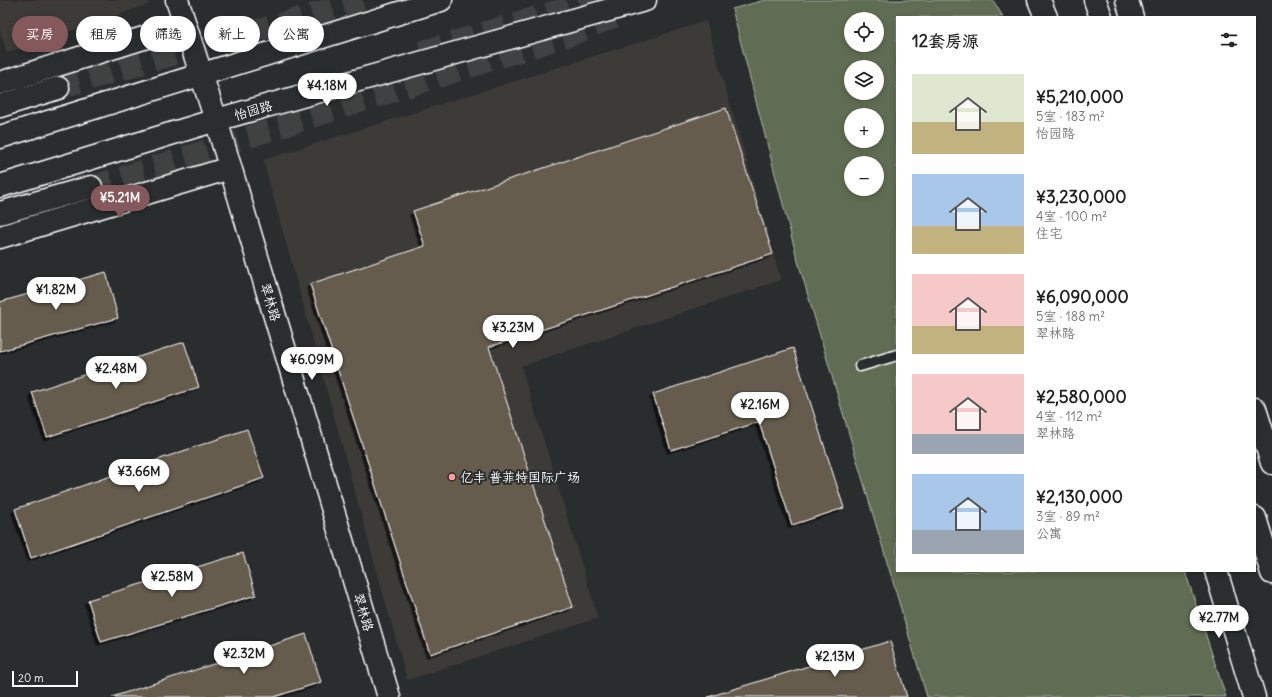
<!DOCTYPE html>
<html lang="zh">
<meta charset="utf-8">
<style>
:root{--surface:#fff;--page:#f6f6f6;--text:#222;--muted:#767676;--accent:#85585c}
body{margin:0;font-family:Delius,"LXGW WenKai TC",sans-serif;background:var(--page);color:var(--text);height:100vh;display:flex;flex-direction:column;font-size:15px;white-space:nowrap}
*{box-sizing:border-box;margin:0}
p{font-size:13px;color:var(--muted)}
.icon{flex:none;width:22px;height:22px;fill:none;stroke:currentColor;stroke-width:2;stroke-linecap:round;stroke-linejoin:round}
.map{position:relative;flex:1;overflow:hidden}
.details{position:absolute;left:896px;top:16px;width:360px;height:556px;display:flex;flex-direction:column;background:var(--surface);border-radius:0px;box-shadow:0 2px 6px #0003}
.details>*{flex:none}
.hud{position:absolute;left:12px;top:16px;width:380px;height:36px;display:flex;gap:8px}
.tools{position:absolute;left:844px;top:12px;display:grid;gap:8px}
.tools a{display:grid;place-items:center;width:40px;height:40px;border-radius:50%;background:var(--surface);box-shadow:0 2px 6px #0003;font-size:20px}
.scale{position:absolute;left:12px;bottom:10px;width:66px;box-sizing:border-box;padding-left:4px;border:2px solid #fff;border-top:0;font-size:11px;line-height:14px;white-space:nowrap;color:#fff;-webkit-text-stroke:3px #2a2d2e;paint-order:stroke}
.price{position:absolute;translate:-50% -34px;padding:0 9px;border-radius:14px;background:#fff;color:#222;font-size:13px;line-height:26px;filter:drop-shadow(0 1px 2px #0008)}
.price::after{content:'';position:absolute;left:50%;top:24px;width:12px;height:9px;margin-left:-6px;background:inherit;clip-path:polygon(0 0,100% 0,50% 100%)}
.price.selected{background:var(--accent);color:#fff}
ul{padding:0;list-style:none}
li{display:flex;align-items:center;gap:12px;height:100px;padding:0 16px}
li span{display:grid;place-items:center;flex:none;width:112px;height:80px;border-radius:0px;color:#555}
li>.icon{margin-inline-start:auto}
span .icon{width:48px;height:48px;fill:#fffc;stroke-width:1}
li b{font-size:17px}
h2{display:flex;justify-content:space-between;align-items:center;height:48px;padding:0 16px;font-size:17px}
.pill{padding:0 14px;border-radius:18px;background:var(--surface);box-shadow:0 2px 6px #0003;font-size:14px;line-height:36px}
.pill.selected{background:var(--accent);color:#fff}
.map>svg:first-child{display:block}
</style>
<div class="map">
<svg width="1272" height="697" viewBox="0 0 1272 697">
<defs>
<filter id="shadow"><feDropShadow dx="-3.5" dy="3.5" stdDeviation="0" flood-color="#0009"/></filter>
</defs>
<rect width="100%" height="100%" fill="#2a2d2e"/>
<filter id="ink" filterUnits="userSpaceOnUse"><feTurbulence type="fractalNoise" baseFrequency=".025" numOctaves="2"/><feDisplacementMap in="SourceGraphic" scale="8" xChannelSelector="R" yChannelSelector="G"/><feConvolveMatrix kernelMatrix="1 2 1 2 8 2 1 2 1" color-interpolation-filters="sRGB"/></filter>
<g filter="url(#ink)">
<path fill="#3c3b37" d="M0,0h148l1,4 -142,49 -7,-23z
M706,21l75,259 -260,86 77,252 -191,62 -144,-520z"/>
<path fill="#616c53" stroke="#b0b6a9" fill-rule="evenodd" d="M765,0h228l10,17h-106v554h288l41,126h-299l-130,-439 -65,-249zM851,19h26v26h-26zM851,67h26v26h-26zM851,115h26v26h-26zM851,163h26v26h-26z"/>
<path fill="#665b4d" stroke="#fff" filter="url(#shadow)" d="M726,108l47,146 -284,93 84,260 -143,47 -120,-370 115,-38 -12,-35z
M106,272l12,46 -118,33v-49z
M184,342l15,45 -152,50 -15,-45z
M793,348l51,160 -52,17 -33,-103 -88,28 -18,-56z
M247,429l17,49 -233,80 -16,-49z
M243,553l13,42 -155,47 -13,-42z
M306,634l15,48 -47,15h-162z
M890,641l17,56h-199z"/>
<g fill="none" stroke-linecap="round" stroke-linejoin="round">
<path stroke="#3f4243" stroke-width="22" stroke-dasharray="22 11" stroke-linecap="butt" d="M58,88l304,-88
M91,187l482,-153 45,-19"/>
<path stroke="#3f4243" stroke-width="22" stroke-dasharray="22 11" stroke-linecap="butt" d="M421,52l172,-52"/>
<g stroke="#fff" stroke-width="13">
<path id="service" d="M860,366l37,-11"/>
</g>
<g stroke="#fff" stroke-width="25">
<path id="tertiary" d="M177,0l39,120 173,577
M1039,0l7,17
M0,83l185,-58
M0,237l230,-69
M1216,571l38,126"/>
</g>
<g stroke="#fff" stroke-width="25">
<path id="secondary" d="M1095,0l6,17
M1127,0l5,17
M0,106l58,-18
M0,137l441,-137
M0,186l216,-66 429,-120
M0,213l91,-26
M1255,409l17,54
M1255,518l17,55"/>
</g>
<use href="#service" stroke="#2a2d2e" stroke-width="10"/>
<use href="#tertiary" stroke="#2a2d2e" stroke-width="22"/>
<use href="#secondary" stroke="#2a2d2e" stroke-width="22"/>
</g>
</g>
<circle fill="#ff9aa2" stroke="#2a2d2e" stroke-width="1.5" cx="452" cy="477" r="4"/>
<g text-anchor="middle" stroke-width="4" stroke-linejoin="round" paint-order="stroke">
<g font-size="13" fill="#fff" stroke="#2a2d2e">
<text transform="translate(253 110) rotate(-16)" y="5">怡园路</text>
<text transform="translate(271 302) rotate(73)" y="5">翠林路</text>
<text transform="translate(364 612) rotate(73)" y="5">翠林路</text>
</g>
<g font-size="13" fill="#fff" stroke="#2a2d2e" text-anchor="start">
<text x="460" y="482">亿丰 普菲特国际广场</text>
</g>
</g>
</svg>
<div class="tools">
<a><svg class="icon" aria-label="locate" viewBox="0 0 24 24"><circle cx="12" cy="12" r="6"/><path d="M12 2v4M12 18v4M2 12h4M18 12h4"/></svg></a>
<a><svg class="icon" aria-label="layers" viewBox="0 0 24 24"><path d="M12 4l9 5-9 5-9-5zM3 14l9 5 9-5"/></svg></a>
<a>+</a>
<a>−</a>
</div>
<div class="scale">20 m</div>
<b class="price" style="left:327px;top:107px">¥4.18M</b>
<b class="price selected" style="left:120px;top:219px">¥5.21M</b>
<b class="price" style="left:56px;top:311px">¥1.82M</b>
<b class="price" style="left:513px;top:349px">¥3.23M</b>
<b class="price" style="left:312px;top:381px">¥6.09M</b>
<b class="price" style="left:116px;top:390px">¥2.48M</b>
<b class="price" style="left:760px;top:426px">¥2.16M</b>
<b class="price" style="left:139px;top:493px">¥3.66M</b>
<b class="price" style="left:172px;top:598px">¥2.58M</b>
<b class="price" style="left:1219px;top:639px">¥2.77M</b>
<b class="price" style="left:244px;top:675px">¥2.32M</b>
<b class="price" style="left:835px;top:678px">¥2.13M</b>
<div class="hud">
<a class="pill selected">买房</a>
<a class="pill">租房</a>
<a class="pill">筛选</a>
<a class="pill">新上</a>
<a class="pill">公寓</a>
</div>
<section class="details">
<h2>12套房源<svg class="icon" aria-label="filters" viewBox="0 0 24 24"><path d="M4 7h16M4 17h16"/><circle cx="9" cy="7" r="2"/><circle cx="15" cy="17" r="2"/></svg></h2>
<ul>
<li><span style="background:linear-gradient(#dfe7d0 60%,#c2b280 0)"><svg class="icon" aria-label="home" viewBox="0 0 24 24"><path d="M3 11l9-7 9 7M6 9v11h12V9"/></svg></span><div><b>¥5,210,000</b><p>5室 · 183 m²</p><p>怡园路</p></div></li>
<li><span style="background:linear-gradient(#a9c7e8 65%,#c2b280 0)"><svg class="icon" aria-label="home" viewBox="0 0 24 24"><path d="M3 11l9-7 9 7M6 9v11h12V9"/></svg></span><div><b>¥3,230,000</b><p>4室 · 100 m²</p><p>住宅</p></div></li>
<li><span style="background:linear-gradient(#f6c9c9 65%,#c2b280 0)"><svg class="icon" aria-label="home" viewBox="0 0 24 24"><path d="M3 11l9-7 9 7M6 9v11h12V9"/></svg></span><div><b>¥6,090,000</b><p>5室 · 188 m²</p><p>翠林路</p></div></li>
<li><span style="background:linear-gradient(#f6c9c9 75%,#9aa5b1 0)"><svg class="icon" aria-label="home" viewBox="0 0 24 24"><path d="M3 11l9-7 9 7M6 9v11h12V9"/></svg></span><div><b>¥2,580,000</b><p>4室 · 112 m²</p><p>翠林路</p></div></li>
<li><span style="background:linear-gradient(#a9c7e8 70%,#9aa5b1 0)"><svg class="icon" aria-label="home" viewBox="0 0 24 24"><path d="M3 11l9-7 9 7M6 9v11h12V9"/></svg></span><div><b>¥2,130,000</b><p>3室 · 89 m²</p><p>公寓</p></div></li>
</ul>
</section>
</div>
